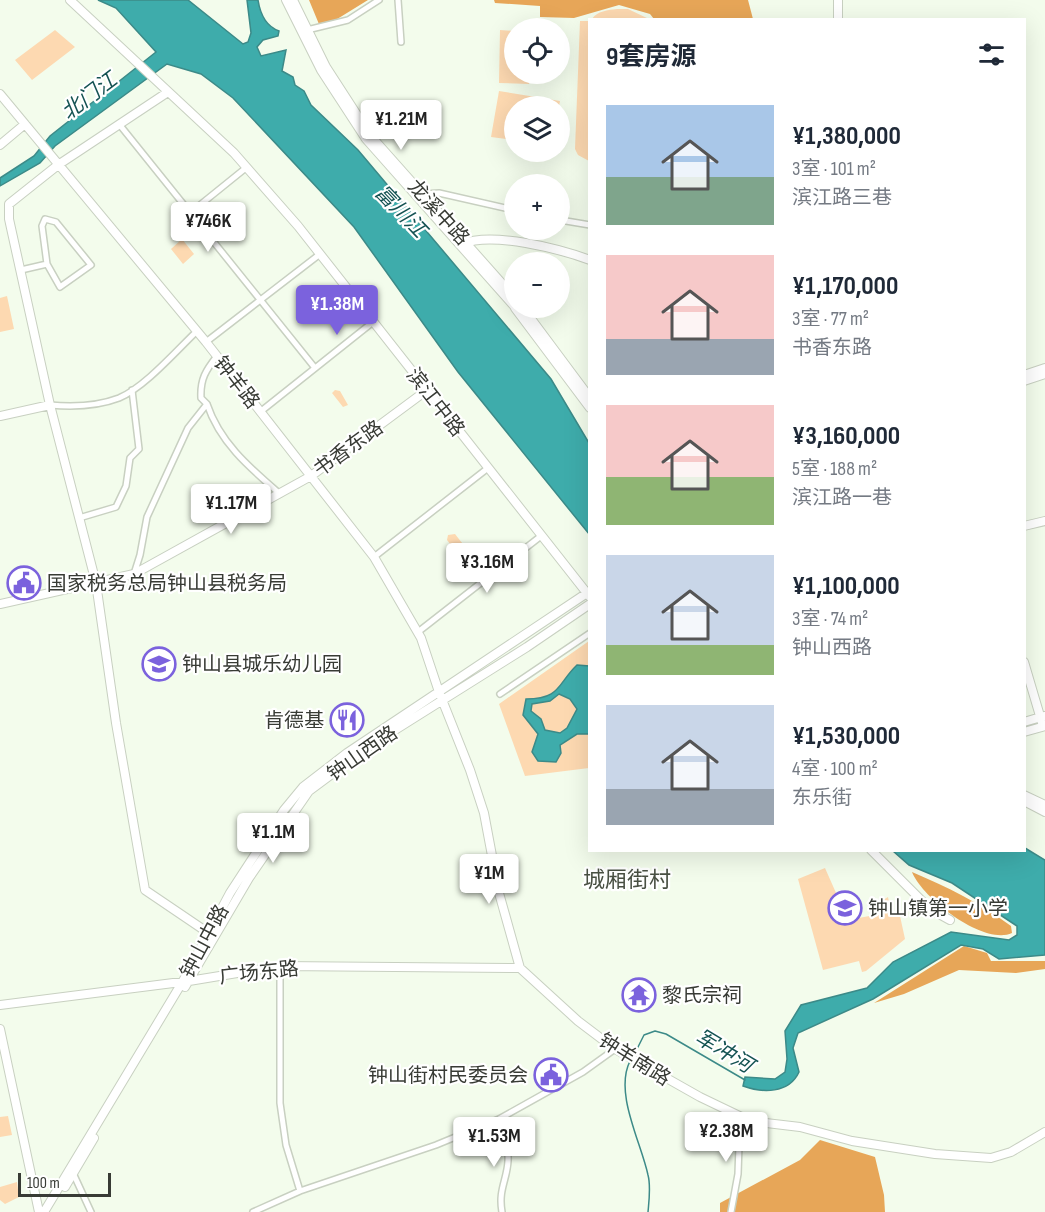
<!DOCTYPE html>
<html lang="zh">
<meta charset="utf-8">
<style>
:root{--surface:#fff;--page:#f2f2f3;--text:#1f2937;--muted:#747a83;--accent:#7b62dd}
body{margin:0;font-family:"Sofia Sans Condensed","Noto Sans SC",sans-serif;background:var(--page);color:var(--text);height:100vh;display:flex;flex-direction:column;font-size:22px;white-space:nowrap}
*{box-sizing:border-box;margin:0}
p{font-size:20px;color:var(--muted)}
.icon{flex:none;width:33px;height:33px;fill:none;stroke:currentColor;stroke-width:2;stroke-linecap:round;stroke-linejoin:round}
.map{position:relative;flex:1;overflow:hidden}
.panel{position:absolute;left:588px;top:18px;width:438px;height:834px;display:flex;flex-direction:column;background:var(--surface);border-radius:0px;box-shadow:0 6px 24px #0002}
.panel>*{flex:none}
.fabs{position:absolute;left:504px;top:18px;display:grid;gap:12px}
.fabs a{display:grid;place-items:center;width:66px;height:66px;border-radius:50%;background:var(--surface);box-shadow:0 6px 24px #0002;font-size:30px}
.scale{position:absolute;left:18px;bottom:15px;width:93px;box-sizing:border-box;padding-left:6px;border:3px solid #383b35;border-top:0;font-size:16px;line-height:21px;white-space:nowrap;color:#383b35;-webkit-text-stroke:4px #fff;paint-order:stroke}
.price{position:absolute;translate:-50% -51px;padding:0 14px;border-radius:6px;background:#fff;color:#222;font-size:20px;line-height:39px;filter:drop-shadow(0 2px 3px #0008)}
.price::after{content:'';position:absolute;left:50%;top:36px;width:18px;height:14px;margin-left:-9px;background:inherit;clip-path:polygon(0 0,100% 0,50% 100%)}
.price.on{background:var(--accent);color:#fff}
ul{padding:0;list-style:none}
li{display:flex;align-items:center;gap:18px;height:150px;padding:0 18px}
li span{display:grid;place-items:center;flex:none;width:168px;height:120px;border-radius:0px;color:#555}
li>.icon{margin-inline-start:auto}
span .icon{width:72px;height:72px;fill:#fffc;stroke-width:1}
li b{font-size:26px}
h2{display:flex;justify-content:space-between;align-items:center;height:72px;padding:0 18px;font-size:26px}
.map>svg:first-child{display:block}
</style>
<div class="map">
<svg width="1045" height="1212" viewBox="0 0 1045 1212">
<rect width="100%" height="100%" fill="#f3fcec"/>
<path fill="#fdd9b1" d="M617,9h11l21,10h-57c5,-8 16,-9 25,-10z
M580,21h9v140l-11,-6 -3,-6z
M55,30l20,17 -43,33 -17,-20z
M500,30l14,1v43h16l-1,10 -30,-1z
M499,91l61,10 -1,5h-45v34l-23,-3z
M182,239l12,15 -11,10 -12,-15z
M7,296l7,33 -14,3v-34z
M335,390l5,1 8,14 -5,2 -11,-14z
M455,534l15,19 -3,6 -6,-1 -14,-18 1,-5z
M589,641v127l-64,8 -26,-72z
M825,868l23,52 32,-6v-12l8,-5 3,15 9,4 5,23 -39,32 -4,1 -3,-11 -36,9 -25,-91z
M8,1116l4,19 -12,2v-20z
M17,1182l2,15 -14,7 -5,-4v-13z"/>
<path fill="#e7a658" d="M309,0h59l-47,29z
M494,0h254l5,19h-99l-4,-5 -31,-9 -45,13 -34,-1v-11l-45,-3z
M912,872c35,15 68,31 99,54l1,7c-28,13 -90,-35 -100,-61z
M964,946l23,7 4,8h54v8l-29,4 -57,-3 -55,24 -30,9z
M820,1140l55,17 9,38 1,17h-165v-9l80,-43z"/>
<path fill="#3eacab" stroke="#3c8a88" stroke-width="1.5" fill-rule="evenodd" d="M98,0h90l55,44 5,-2 3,-9 -4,-33h11c2,13 7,26 21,31l-1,5 -15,4 -6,7 4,9 25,-6 -4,21 11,6 2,8 9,6 7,14 47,45 193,229 38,64v91l-131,-162 -104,-145 -121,-129 -32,-24 -34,-10 -112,82 -15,17 -40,23v-8l34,-22 16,-20 106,-84 -40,-44z
M577,665l12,1v68h-12l-17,11 1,8 -5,9 -18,-1 -6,-9 6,-18 -15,-19 3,-16c35,0 31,-15 51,-34zM559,694l11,5 7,10 -10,19 -7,5 -15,-3 -4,-11 -10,-8 1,-7 18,-3z
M1025,848l20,12v95l-46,4 -16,-10 -22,-4 -88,54 -75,34 -5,15 6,24c-10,22 -37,21 -56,14l2,-9 30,2 10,-7 2,-13 -2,-28 16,-26 66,-17 26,-26 58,-30 58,8 8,-5v-9l-65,-43 -43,-18 -16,-14 131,-1z"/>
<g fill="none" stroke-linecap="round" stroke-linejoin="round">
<path stroke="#3c8a88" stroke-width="1.5" d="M633,1057l11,-22 11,-4 11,3 79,46
M630,1061c-16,32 11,81 18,114 3,11 1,26 0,37"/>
<g stroke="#c8d0c1" stroke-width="8">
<path id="street" d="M398,0l3,42
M307,30l41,-10 31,-20
M119,124l196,244
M423,194l16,-1 75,17
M190,213l57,-46
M560,220l30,5
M21,270l26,-6 -5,-38 3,-7 11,3 35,43 -31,22 -13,-23
M206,342l114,-88
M207,404c13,39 43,64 73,90
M50,405c22,2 48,1 69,-7 26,-11 57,-47 78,-67
M260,412l113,-90
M79,518l37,-11 10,-21 4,-28 9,-9 -7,-59
M374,557l114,-89
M134,574l6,-19 7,-38 41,-89 19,-24 -6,-6c-1,-19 5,-28 16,-42
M418,632l123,-96
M500,694l90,-61
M280,966v137l6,42 14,46
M499,1119c4,14 10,27 9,42 -1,19 -10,29 -6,51
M73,1173l18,39
M253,1212l47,-21 136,-46 63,-26 84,-47 32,-23
M731,1212l7,-38 2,-58"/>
</g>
<g stroke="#c8d0c1" stroke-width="10">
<path id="secondary" d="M70,0l164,153 64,73 292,371
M286,0l35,70 45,69 148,167
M293,0l33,67 44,68 144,162
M838,0v20
M168,92l-110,73 -49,39v15l41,186 46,178 20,140 29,167 62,42
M0,94l206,248 168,215 47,81 18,54 31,78 14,43 15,80 21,75 58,53 37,28 85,48 50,24 50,6 52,14 83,13 56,4 20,-6 34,-20
M0,145l25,-21
M462,244c30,-13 98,5 128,16
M515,308l75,100
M523,308l67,90
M1024,375l21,-7
M1024,381l21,-7
M0,416l50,-11
M1024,526l21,-5
M0,604l134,-30 177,-98 116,-86
M1024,662l19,64
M1024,722l20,-6
M1024,732l21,-6
M1024,795l21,10
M1024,801l21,11
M871,850l59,59 20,11
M185,987l64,-109 60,-87 62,-46 156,-98 63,-43
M0,1005l189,-24 91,-15 240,2
M0,1029l39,183
M65,1187l29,-49
M44,1212l139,-231 47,-88 54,-83 19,-23 44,-34 243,-162"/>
</g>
<use href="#street" stroke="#fff" stroke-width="5"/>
<use href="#secondary" stroke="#fff" stroke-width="8"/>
</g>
<defs>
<g id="civic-ring" transform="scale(1.725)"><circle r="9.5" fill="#fff" stroke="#7b62dd" stroke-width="1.5"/><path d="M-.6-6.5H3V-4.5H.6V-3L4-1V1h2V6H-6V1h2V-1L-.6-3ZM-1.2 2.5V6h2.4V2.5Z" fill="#7b62dd"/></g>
<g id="school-ring" transform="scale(1.725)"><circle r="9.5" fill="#fff" stroke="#7b62dd" stroke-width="1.5"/><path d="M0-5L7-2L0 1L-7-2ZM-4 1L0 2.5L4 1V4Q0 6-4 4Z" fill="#7b62dd"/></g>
<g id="restaurant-ring" transform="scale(1.725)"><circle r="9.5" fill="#fff" stroke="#7b62dd" stroke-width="1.5"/><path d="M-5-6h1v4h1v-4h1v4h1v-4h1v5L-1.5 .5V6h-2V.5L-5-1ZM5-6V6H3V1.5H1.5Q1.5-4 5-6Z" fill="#7b62dd"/></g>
<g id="temple-ring" transform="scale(1.725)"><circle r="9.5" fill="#fff" stroke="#7b62dd" stroke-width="1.5"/><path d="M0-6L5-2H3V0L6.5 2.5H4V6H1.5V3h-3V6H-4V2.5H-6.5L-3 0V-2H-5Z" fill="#7b62dd"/></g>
</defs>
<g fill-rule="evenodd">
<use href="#civic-ring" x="24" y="583"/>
<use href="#school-ring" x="159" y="664"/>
<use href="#restaurant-ring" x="347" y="720"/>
<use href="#school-ring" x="845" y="908"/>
<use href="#temple-ring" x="639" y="995"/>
<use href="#civic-ring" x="551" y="1075"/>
</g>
<g text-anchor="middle" stroke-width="4.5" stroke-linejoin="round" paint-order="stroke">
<g font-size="20" fill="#383b35" stroke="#fff">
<text transform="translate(439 212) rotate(48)" y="7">龙溪中路</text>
<text transform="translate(237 382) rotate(52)" y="7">钟羊路</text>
<text transform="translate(436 402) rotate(52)" y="7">滨江中路</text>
<text transform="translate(348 448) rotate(-36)" y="7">书香东路</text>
<text transform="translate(362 753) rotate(-35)" y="7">钟山西路</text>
<text transform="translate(204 941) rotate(-62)" y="7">钟山中路</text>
<text transform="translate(259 972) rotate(-6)" y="7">广场东路</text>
<text transform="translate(635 1059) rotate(32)" y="7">钟羊南路</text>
</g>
<g font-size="20" fill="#383b35" stroke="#fff" text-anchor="start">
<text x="47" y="590">国家税务总局钟山县税务局</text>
<text x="182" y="671">钟山县城乐幼儿园</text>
<text x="324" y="727" text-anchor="end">肯德基</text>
<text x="868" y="915">钟山镇第一小学</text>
<text x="662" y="1002">黎氏宗祠</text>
<text x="528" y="1082" text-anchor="end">钟山街村民委员会</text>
</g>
<g font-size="21" font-style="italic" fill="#155353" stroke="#fff">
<text transform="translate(89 96) rotate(-37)" y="7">北门江</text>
<text transform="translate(401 211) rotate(46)" y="7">富川江</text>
<text transform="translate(724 1051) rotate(31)" y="7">军冲河</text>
</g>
<g font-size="22" fill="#495043" stroke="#fff">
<text x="627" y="887">城厢街村</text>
</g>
</g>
</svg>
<div class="fabs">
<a><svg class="icon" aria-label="locate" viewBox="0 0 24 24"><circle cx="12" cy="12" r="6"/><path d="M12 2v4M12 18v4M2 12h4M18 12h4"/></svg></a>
<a><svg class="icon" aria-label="layers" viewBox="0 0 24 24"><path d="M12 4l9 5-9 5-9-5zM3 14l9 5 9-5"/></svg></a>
<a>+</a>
<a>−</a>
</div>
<div class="scale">100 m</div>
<b class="price" style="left:401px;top:151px">¥1.21M</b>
<b class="price" style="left:208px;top:253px">¥746K</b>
<b class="price on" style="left:337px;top:336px">¥1.38M</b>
<b class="price" style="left:231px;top:535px">¥1.17M</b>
<b class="price" style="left:487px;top:594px">¥3.16M</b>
<b class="price" style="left:273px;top:864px">¥1.1M</b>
<b class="price" style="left:489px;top:905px">¥1M</b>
<b class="price" style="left:726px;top:1163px">¥2.38M</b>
<b class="price" style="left:494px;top:1168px">¥1.53M</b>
<section class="panel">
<h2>9套房源<svg class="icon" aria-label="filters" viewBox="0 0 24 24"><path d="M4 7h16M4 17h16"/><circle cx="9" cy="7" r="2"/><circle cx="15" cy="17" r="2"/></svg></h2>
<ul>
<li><span style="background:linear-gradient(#a9c7e8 60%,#7fa58c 0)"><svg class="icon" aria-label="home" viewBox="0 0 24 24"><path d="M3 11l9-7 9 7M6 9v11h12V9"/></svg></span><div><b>¥1,380,000</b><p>3室 · 101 m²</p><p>滨江路三巷</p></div></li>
<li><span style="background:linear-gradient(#f6c9c9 70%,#9aa5b1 0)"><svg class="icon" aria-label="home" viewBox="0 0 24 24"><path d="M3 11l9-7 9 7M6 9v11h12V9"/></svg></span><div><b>¥1,170,000</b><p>3室 · 77 m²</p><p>书香东路</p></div></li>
<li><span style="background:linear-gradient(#f6c9c9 60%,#8fb573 0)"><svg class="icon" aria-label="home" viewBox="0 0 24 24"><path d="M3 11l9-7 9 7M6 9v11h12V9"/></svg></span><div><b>¥3,160,000</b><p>5室 · 188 m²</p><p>滨江路一巷</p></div></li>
<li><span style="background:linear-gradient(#c9d6e8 75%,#8fb573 0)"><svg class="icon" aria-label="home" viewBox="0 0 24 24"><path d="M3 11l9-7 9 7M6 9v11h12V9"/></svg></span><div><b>¥1,100,000</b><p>3室 · 74 m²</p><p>钟山西路</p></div></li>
<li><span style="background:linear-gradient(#c9d6e8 70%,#9aa5b1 0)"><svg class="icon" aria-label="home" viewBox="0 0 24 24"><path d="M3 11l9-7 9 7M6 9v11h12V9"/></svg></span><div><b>¥1,530,000</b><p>4室 · 100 m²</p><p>东乐街</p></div></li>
</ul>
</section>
</div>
